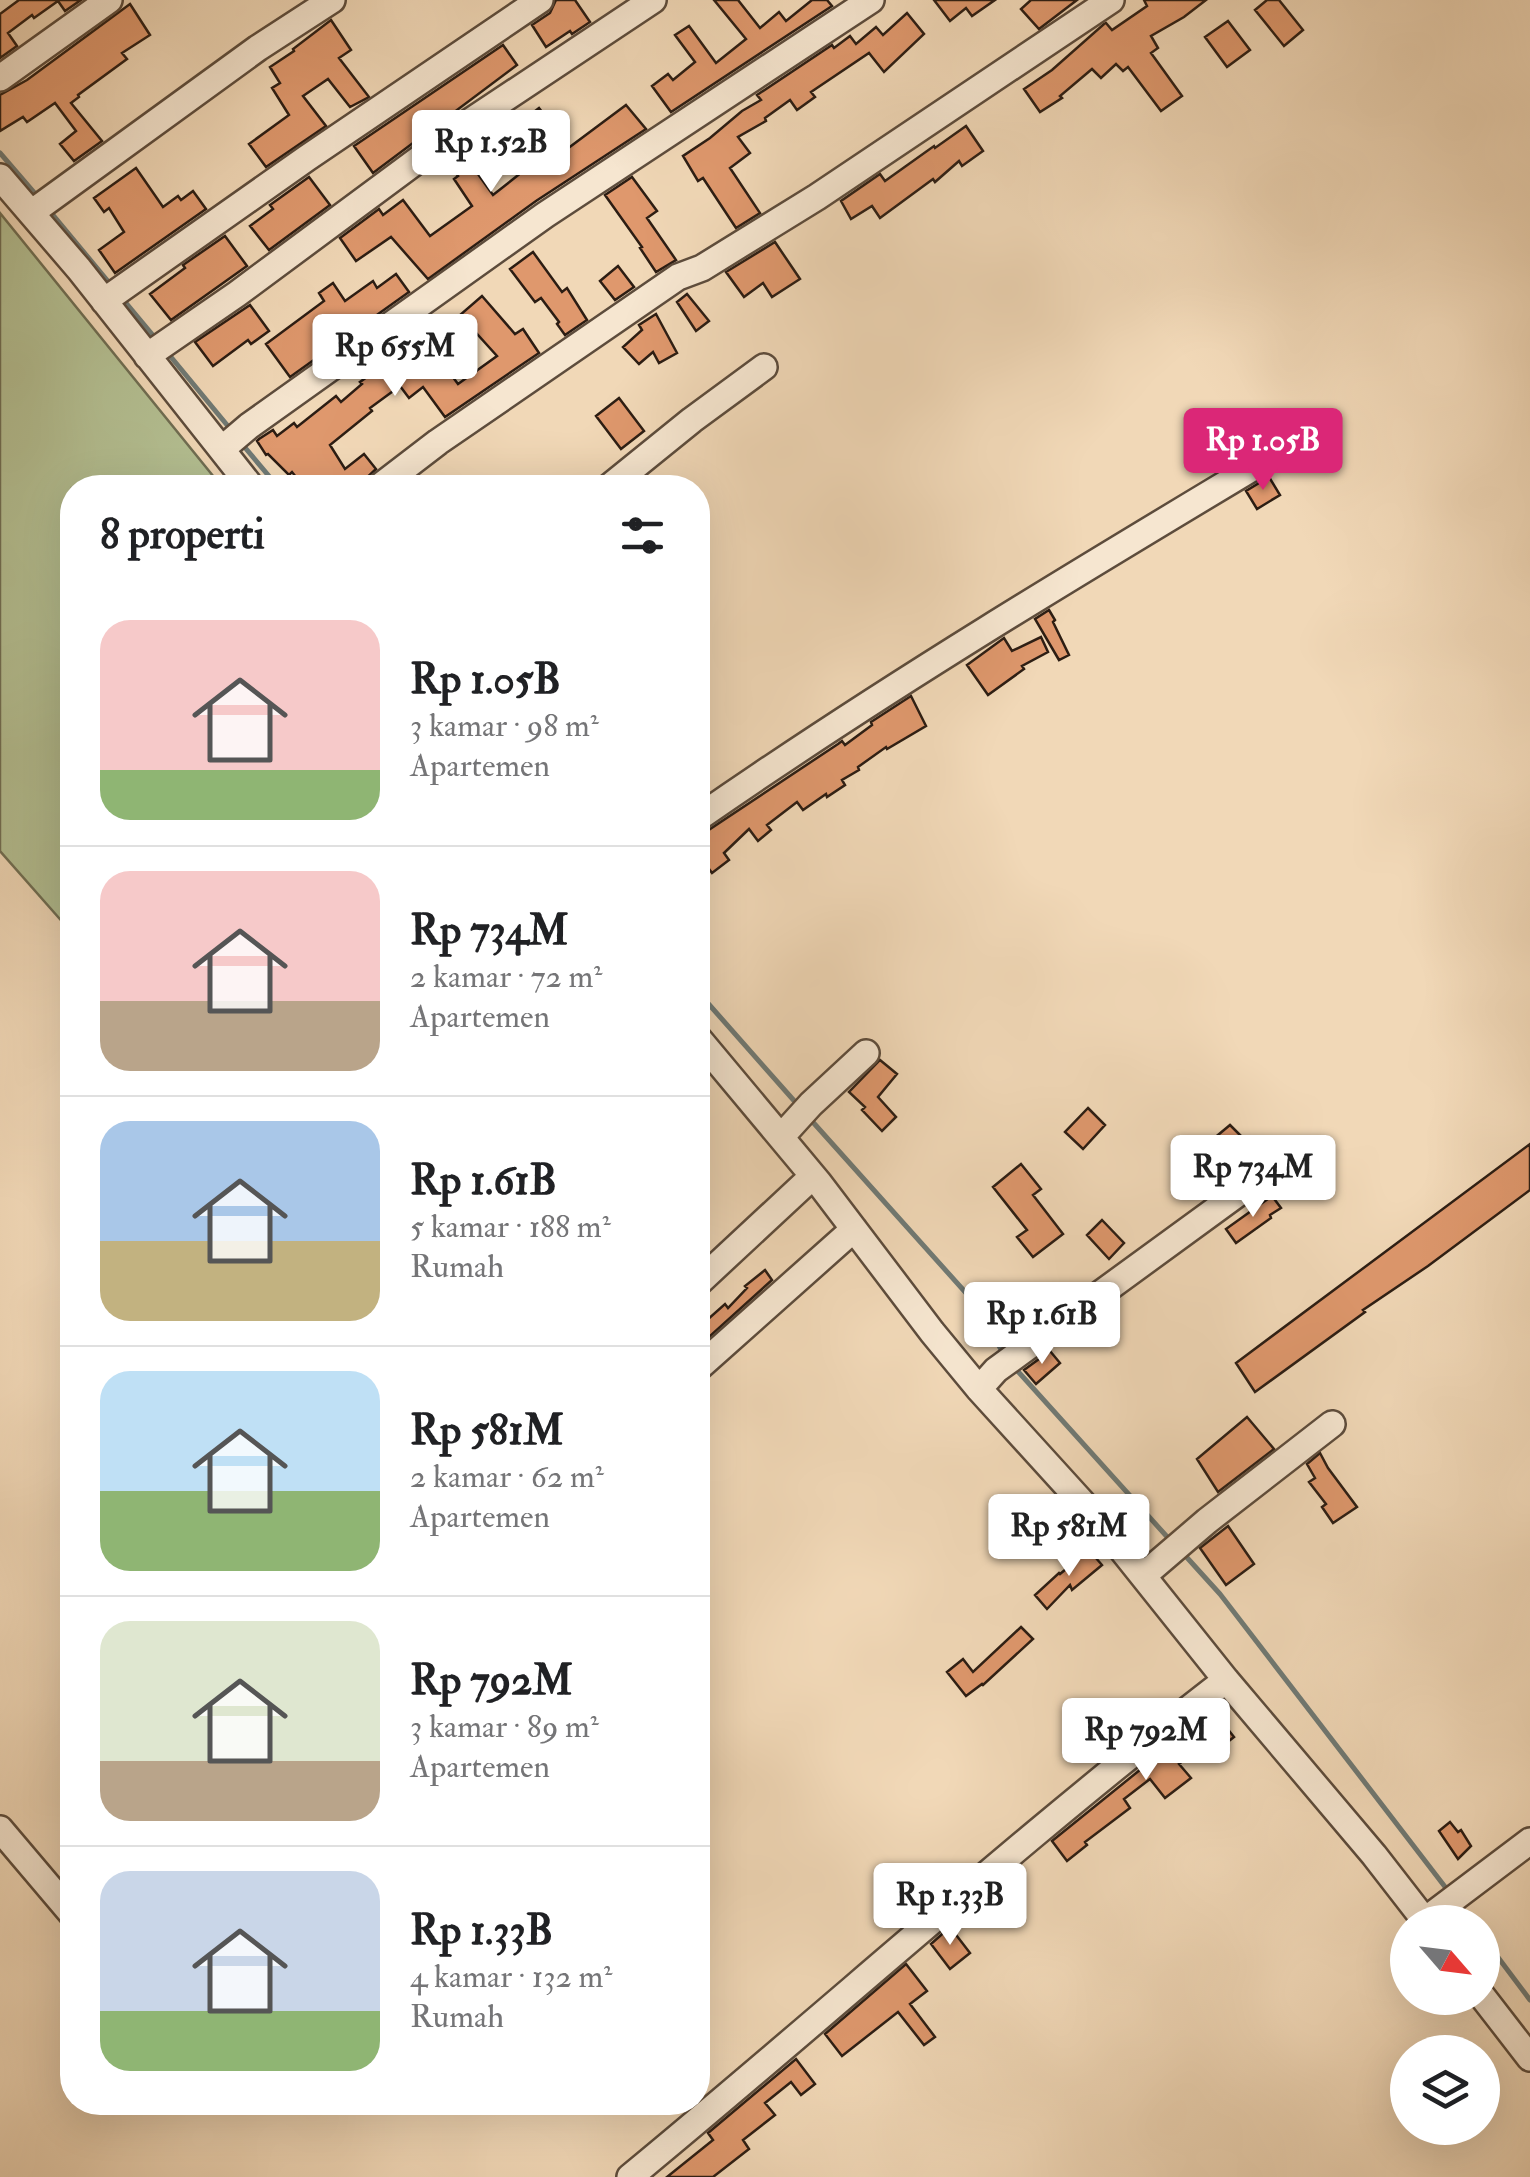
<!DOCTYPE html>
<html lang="id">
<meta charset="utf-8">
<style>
:root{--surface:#fff;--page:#f2f2f2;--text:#202124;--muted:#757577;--line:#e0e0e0;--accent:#db2777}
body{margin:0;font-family:"IM FELL Double Pica",serif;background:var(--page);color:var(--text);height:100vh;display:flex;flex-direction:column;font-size:38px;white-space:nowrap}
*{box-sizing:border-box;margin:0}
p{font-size:32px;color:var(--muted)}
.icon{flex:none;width:55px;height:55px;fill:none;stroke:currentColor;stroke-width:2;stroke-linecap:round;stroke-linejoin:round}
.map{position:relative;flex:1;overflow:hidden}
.sheet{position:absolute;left:60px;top:475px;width:650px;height:1640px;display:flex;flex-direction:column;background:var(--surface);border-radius:40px;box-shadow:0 10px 40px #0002}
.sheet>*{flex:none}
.needle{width:65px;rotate:118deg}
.fabs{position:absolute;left:1390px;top:1905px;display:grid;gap:20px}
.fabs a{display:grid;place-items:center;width:110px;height:110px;border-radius:50%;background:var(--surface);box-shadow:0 10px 40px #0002;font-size:50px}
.price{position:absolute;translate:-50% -85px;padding:0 22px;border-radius:10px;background:#fff;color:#222;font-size:32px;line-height:65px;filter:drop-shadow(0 2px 5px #0008)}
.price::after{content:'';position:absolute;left:50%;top:60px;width:30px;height:22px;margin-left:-15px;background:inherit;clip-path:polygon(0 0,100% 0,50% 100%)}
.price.active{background:var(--accent);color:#fff}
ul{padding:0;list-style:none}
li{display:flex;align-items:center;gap:30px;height:250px;padding:0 40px}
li+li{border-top:2px solid var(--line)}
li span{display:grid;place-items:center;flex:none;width:280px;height:200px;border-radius:30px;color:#555}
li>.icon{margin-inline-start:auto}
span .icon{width:120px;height:120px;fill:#fffc;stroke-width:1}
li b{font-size:42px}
h2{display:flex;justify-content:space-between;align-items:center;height:120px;padding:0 40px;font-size:42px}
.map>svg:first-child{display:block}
</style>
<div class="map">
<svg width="1530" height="2177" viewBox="0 0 1530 2177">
<rect width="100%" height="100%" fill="#f1d8b7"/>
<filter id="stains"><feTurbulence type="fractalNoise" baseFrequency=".002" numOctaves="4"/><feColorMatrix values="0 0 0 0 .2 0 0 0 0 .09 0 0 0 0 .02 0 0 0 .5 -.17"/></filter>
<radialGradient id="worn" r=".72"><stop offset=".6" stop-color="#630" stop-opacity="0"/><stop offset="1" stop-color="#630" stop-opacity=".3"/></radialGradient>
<path fill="#b4c093" stroke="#706e53" stroke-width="2.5" d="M0,213l222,274 -150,1v432l-6,6 -66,-75z"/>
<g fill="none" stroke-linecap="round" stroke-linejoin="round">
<path stroke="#707a75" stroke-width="5" d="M0,153l37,43
M48,209l63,76
M121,297l35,42
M166,351l66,80
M242,444l37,44
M698,992l99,112
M811,1120l164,183 28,50
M1013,1366l157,174
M1181,1551l39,43 229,298
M1459,1905l13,17
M1482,1936l48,64"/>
</g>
<path fill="#df986d" stroke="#2c1d13" stroke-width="2.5" d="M19,0h62l-16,11 -7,-10 -24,17 -2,-3 -24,18 9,13 -17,12v-44z
M556,0h19l15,22 -18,12 -2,-3 -24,16 -14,-22 18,-12z
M714,0h24l22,28 19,-16 7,9 26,-21h15l5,6 -161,106 -19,-26 16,-12 5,6 22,-18 -20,-27 14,-9 27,37 30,-24z
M934,0h61l-23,16 -6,-8 -16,13z
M1031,0h46l-38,29 -18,-20z
M1144,0h62l-22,17 -33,19 7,12 -7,5 31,43 -21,15 -33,-44 -5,4 -7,-7 -15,14 -9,-9 -32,27 2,2 -22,14 -16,-23 28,-19 52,-46 2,-1 6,7 35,-24z
M1267,0h12l24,30 -19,16 -29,-36z
M130,4l20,31 -28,18 5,6 -49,36 1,2 -8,6 31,38 -28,20 -14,-17 16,-13 -21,-28 -28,19 -4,-5 -23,14v-36l27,-15z
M907,13l17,21 -40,38 -15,-19 -58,39 4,5 -18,13 -7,-10 -25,18 1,3 -28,16 12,16 -20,15 30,45 -24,15 -33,-50 -5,3 -15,-25 27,-18 32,-27 19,-11 -4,-5 75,-50 2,3 16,-12 6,8 20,-17 7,8z
M331,20l20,30 -12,8 30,39 -19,10 -22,-28 -25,17 23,30 -60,41 -17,-23 40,-29 -17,-27 8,-5 -10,-16 24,-16 -1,-2z
M1228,21l22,29 -23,17 -22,-30z
M503,45l14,20 -144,108 -19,-27z
M626,105l20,24 -110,72 -108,78 -37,-42 -35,24 -16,-23 39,-29 4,6 20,-15 27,36 42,-30 -18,-27 4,-3 -12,-16 14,-11 33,46 48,-38 -24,-32 22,-17 13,17 -10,8 17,22z
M966,126l17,25 -21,15 -3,-5 -24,21 -2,-3 -53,39 -8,-12 -21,13 -10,-18 39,-27 5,7 49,-35 1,2z
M136,168l27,39 15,-11 3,4 12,-9 13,18 -91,64 -16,-23 25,-18 -15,-24 -5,4 -10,-14z
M309,177l21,28 -61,45 -19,-24 23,-17 -3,-4z
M632,177l25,34 -10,7 29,42 -20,12 -16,-24 2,-1 -37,-52z
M225,236l22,30 -76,54 -21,-26 35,-26 -2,-3z
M775,242l25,37 -28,18 -9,-14 -19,14 -18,-25z
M533,252l29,40 5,-4 20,32 -22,15 -8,-11 2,-2 -18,-24 -6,4 -25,-33z
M618,266l16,21 -19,13 -15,-19z
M396,274l13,18 -119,85 -24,-33 58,-43 -5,-8 14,-10 12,18 28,-20 4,7z
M687,294l22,27 -13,10 -19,-29z
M482,296l33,38 8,-5 16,24 -94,64 -22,-30 -14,11 -9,-12 -30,22 2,3 -42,34 15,24 19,-15 12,15 -13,12 -1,7h-57l-13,-16 -3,3 -21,-21 -2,1 -9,-14 2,-2 14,-9 4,6 17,-13 3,4 39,-31 5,6 21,-18 -2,-2 56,-40 -3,-3 20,-14 20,27 -12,9 17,23 39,-28 -37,-41z
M250,305l19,26 -18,13 -3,-4 -35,26 -18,-24z
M656,314l21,39 -18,10 -6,-11 -14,12 -16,-17 19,-17 -3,-5z
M619,398l25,33 -23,18 -25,-33z
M1269,477l11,18 -23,14 -11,-18z
M1049,610l6,10 -2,2 16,33 -10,5 -24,-41z
M1041,637l7,15 -26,14 2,3 -36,26 -21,-30 37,-27 8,13z
M911,696l15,30 -39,23 -1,-2 -28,20 1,3 -17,10 3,5 -18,12 -1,-3 -23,16 -6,-8 -30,23 4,5 -13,11 -9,-12 -25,24 5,7 -17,13 -14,-19v-20l9,-3 131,-87 4,-3 3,4 27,-20 -1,-3z
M880,1060l17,14 -19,23 18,20 -14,14 -20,-21 3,-3 -16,-15z
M1088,1108l17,17 -22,24 -18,-17z
M1230,1125l20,20 -11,11 4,6 -36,31 -25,-28z
M1530,1144v46l-102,76 -65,44 2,2 -110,80 -19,-29z
M1021,1164l20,25 -8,6 30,39 -30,23 -16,-20 10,-7 -34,-43z
M1272,1196l9,12 -11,7 1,3 -35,25 -10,-14z
M1102,1220l22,23 -15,16 -22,-24z
M765,1270l7,10 -74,67v-19l27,-24 3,4 19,-20 -2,-2z
M1050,1351l10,12 -24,21 -12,-14z
M1247,1417l27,32 -56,43 -21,-33z
M1320,1453l8,15 29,39 -24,16 -11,-16 4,-3 -17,-22 6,-4 -8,-14z
M1228,1526l26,38 -28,21 -26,-37z
M1089,1550l13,15 -30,25 -2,-5 -23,24 -12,-14 24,-22 1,1z
M1021,1627l12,12 -50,46 -1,-1 -16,12 -19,-24 16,-13 10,13z
M1224,1702l1,3 -10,8 19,24 -18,14 -8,-10 -29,23 12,14 -26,20 -15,-19 -26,20 6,9 -45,34 2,3 -20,16 -15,-20z
M1450,1822l8,10 3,-2 10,16 -13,13 -19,-28z
M950,1927l20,26 -20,16 -19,-25z
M906,1964l21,27 -17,13 25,33 -11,8 -26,-33 -56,44 -17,-22z
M796,2059l19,25 -14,11 -10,-13 -26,21 10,12 -32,25 6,9 -36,28h-46l46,-37 -5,-7z"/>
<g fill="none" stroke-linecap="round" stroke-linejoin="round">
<g stroke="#5d4c3c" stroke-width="30">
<path id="minor" d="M0,78l109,-78
M0,177l79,92 173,219
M31,213l227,-165 74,-48
M104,301l203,-143 233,-158
M147,356l90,-62 228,-169 188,-125
M222,449l27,-23 296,-211 326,-215
M378,488l60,-46 240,-165 24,-9 115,-71 294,-197
M608,488l84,-68 72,-53
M698,818c193,-134 394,-254 596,-375
M698,1038l121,145 113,149 47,57 120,132 127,159 148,175 52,67
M781,1137l30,-33 55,-51
M698,1283l115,-107
M698,1368l156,-139
M979,1389l17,-19 270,-197
M1144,1575l63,-54 125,-97
M0,1829l72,85
M1424,1921l106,-80
M1482,1996l48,62
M630,2177c199,-164 391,-339 596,-497"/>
</g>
<use href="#minor" stroke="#f6e6d0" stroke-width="25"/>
</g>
<rect width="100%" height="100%" filter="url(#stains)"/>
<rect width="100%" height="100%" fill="url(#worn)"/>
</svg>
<div class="fabs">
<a><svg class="needle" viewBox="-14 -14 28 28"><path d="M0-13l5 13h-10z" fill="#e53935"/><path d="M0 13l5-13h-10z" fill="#757577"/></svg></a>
<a><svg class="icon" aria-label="layers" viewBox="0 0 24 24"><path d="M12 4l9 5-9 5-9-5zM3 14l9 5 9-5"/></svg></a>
</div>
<b class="price" style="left:491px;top:195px">Rp 1.52B</b>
<b class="price" style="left:395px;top:399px">Rp 655M</b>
<b class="price active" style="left:1263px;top:493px">Rp 1.05B</b>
<b class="price" style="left:1253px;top:1220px">Rp 734M</b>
<b class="price" style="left:1042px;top:1367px">Rp 1.61B</b>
<b class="price" style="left:1069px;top:1579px">Rp 581M</b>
<b class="price" style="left:1146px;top:1783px">Rp 792M</b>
<b class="price" style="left:950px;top:1948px">Rp 1.33B</b>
<section class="sheet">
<h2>8 properti<svg class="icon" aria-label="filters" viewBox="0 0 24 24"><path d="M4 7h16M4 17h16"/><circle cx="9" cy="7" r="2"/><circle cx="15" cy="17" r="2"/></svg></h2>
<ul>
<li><span style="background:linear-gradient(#f6c9c9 75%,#8fb573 0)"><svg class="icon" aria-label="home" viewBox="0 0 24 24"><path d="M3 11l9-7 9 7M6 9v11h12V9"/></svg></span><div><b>Rp 1.05B</b><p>3 kamar · 98 m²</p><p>Apartemen</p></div></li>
<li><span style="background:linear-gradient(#f6c9c9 65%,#b9a48a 0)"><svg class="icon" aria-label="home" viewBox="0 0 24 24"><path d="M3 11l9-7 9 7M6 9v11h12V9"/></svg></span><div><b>Rp 734M</b><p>2 kamar · 72 m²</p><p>Apartemen</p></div></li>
<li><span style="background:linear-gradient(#a9c7e8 60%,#c2b280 0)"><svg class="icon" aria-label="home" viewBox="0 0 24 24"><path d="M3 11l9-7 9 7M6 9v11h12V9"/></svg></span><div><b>Rp 1.61B</b><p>5 kamar · 188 m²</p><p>Rumah</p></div></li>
<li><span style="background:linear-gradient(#bfe0f5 60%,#8fb573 0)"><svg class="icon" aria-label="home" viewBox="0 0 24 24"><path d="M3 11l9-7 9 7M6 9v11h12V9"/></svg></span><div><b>Rp 581M</b><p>2 kamar · 62 m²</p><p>Apartemen</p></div></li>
<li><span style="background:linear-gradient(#dfe7d0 70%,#b9a48a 0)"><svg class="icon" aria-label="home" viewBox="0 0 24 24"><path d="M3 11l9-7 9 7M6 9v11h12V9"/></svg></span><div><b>Rp 792M</b><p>3 kamar · 89 m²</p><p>Apartemen</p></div></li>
<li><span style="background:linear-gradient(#c9d6e8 70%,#8fb573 0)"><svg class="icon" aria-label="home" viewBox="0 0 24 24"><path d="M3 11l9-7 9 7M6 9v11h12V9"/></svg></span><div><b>Rp 1.33B</b><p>4 kamar · 132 m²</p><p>Rumah</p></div></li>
</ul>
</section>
</div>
